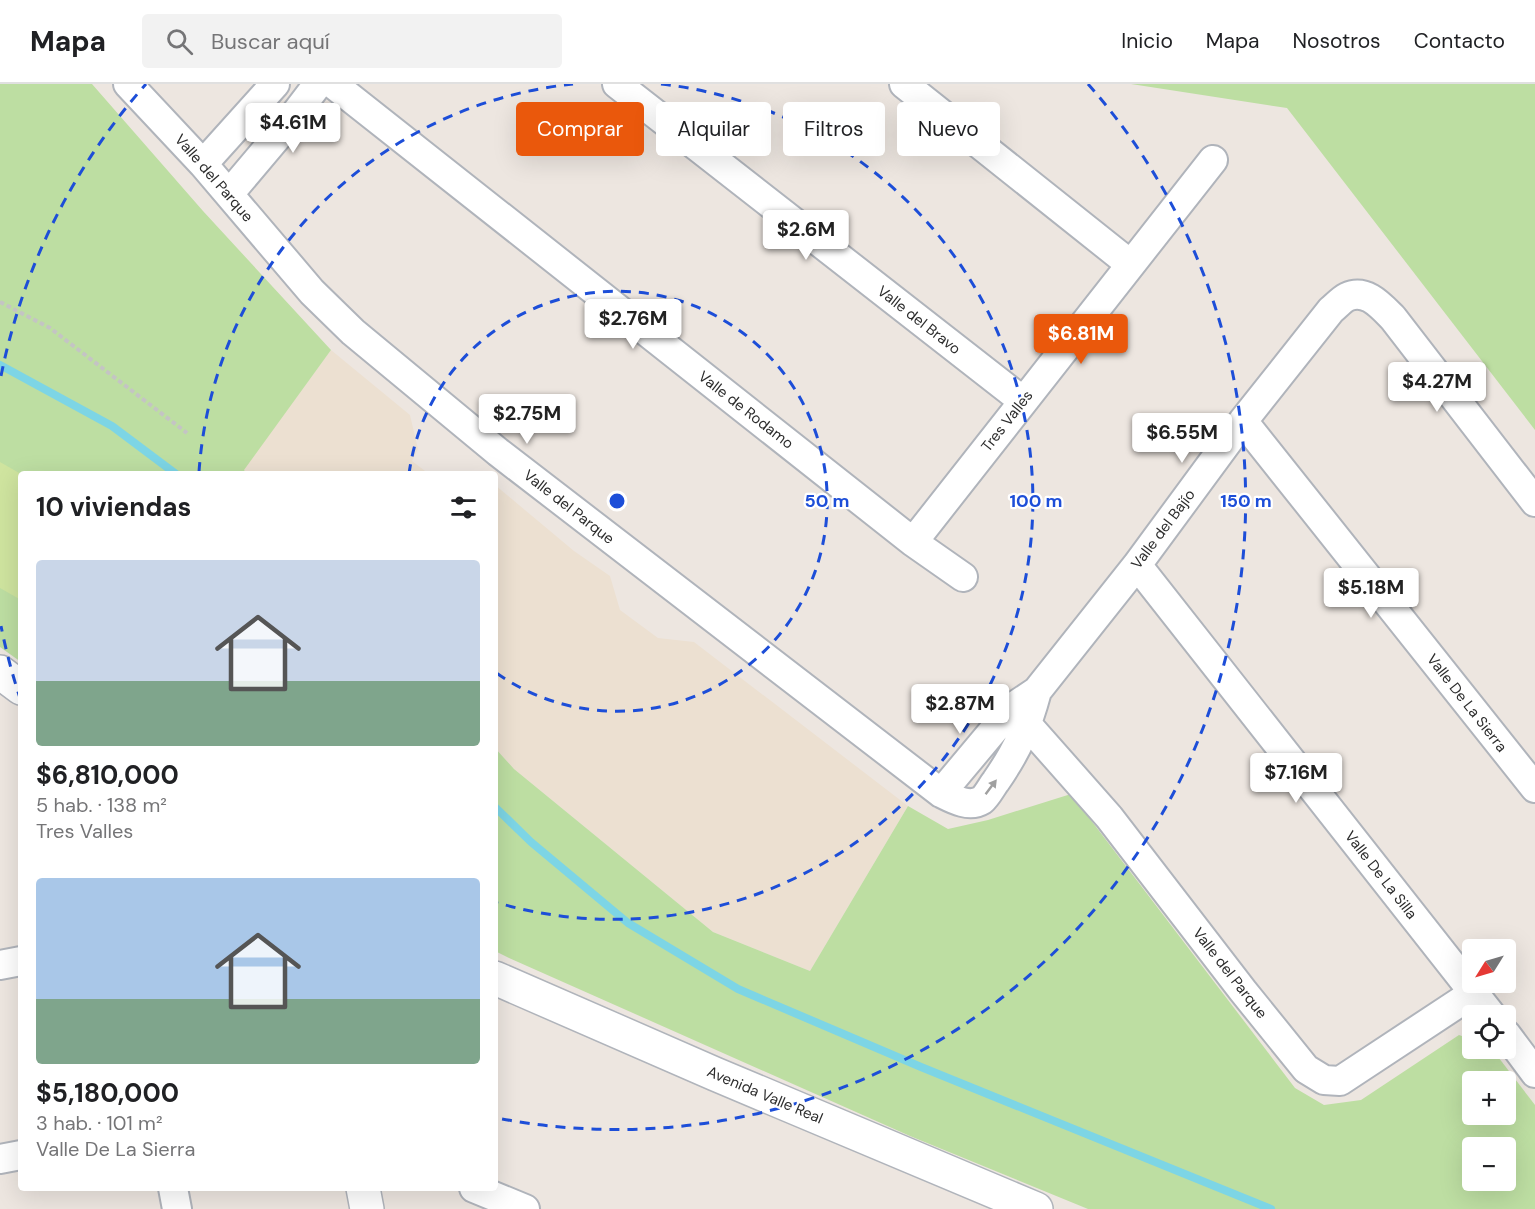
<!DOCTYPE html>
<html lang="es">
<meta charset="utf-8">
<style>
:root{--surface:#fff;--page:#f2f2f2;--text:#202124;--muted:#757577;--line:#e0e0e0;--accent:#ea580c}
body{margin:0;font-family:"DM Sans",sans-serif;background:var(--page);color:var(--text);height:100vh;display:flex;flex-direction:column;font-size:22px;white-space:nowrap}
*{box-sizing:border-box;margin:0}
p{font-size:20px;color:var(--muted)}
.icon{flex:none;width:33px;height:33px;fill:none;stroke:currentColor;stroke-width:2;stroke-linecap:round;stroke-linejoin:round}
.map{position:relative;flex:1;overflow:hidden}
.side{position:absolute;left:18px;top:387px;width:480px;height:720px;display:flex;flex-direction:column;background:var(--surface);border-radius:6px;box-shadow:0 6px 24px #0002}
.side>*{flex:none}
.banner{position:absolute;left:516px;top:18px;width:570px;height:54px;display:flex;gap:12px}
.needle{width:39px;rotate:233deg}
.controls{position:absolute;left:1462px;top:855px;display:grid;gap:12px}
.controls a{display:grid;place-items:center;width:54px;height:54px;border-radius:6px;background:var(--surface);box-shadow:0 6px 24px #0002;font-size:30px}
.price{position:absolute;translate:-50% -51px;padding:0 14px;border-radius:6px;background:#fff;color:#222;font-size:20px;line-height:39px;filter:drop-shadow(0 2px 3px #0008)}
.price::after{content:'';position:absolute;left:50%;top:36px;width:18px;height:14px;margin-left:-9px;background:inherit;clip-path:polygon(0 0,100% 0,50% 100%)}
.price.current{background:var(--accent);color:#fff}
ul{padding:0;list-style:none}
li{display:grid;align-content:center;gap:12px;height:318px;padding:0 18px}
li span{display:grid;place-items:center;height:186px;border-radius:6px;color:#555}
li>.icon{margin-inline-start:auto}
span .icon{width:108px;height:108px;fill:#fffc;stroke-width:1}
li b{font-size:26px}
h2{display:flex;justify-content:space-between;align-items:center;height:72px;padding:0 18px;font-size:26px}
.pill{padding:0 21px;border-radius:6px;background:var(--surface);box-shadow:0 6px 24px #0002;font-size:21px;line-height:54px}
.pill.current{background:var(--accent);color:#fff}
header{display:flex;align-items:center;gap:36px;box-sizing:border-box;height:84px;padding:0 30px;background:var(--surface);border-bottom:2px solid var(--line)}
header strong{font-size:28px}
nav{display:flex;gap:33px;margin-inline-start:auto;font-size:21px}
.search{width:420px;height:54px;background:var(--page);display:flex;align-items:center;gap:15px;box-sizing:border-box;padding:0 21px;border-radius:6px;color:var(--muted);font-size:22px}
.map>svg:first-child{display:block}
</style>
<header>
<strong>Mapa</strong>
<div class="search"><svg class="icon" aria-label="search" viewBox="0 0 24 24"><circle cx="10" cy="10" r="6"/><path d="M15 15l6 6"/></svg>Buscar aquí</div>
<nav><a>Inicio</a><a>Mapa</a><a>Nosotros</a><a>Contacto</a></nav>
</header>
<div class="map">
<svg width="1535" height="1125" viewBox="0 0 1535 1125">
<rect width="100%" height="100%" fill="#ede6e0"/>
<path fill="#ece0d1" d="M331,266l79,65 8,34 -6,12 17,13h-182l-4,-4z
M495,401l79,66 36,25 10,34 38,28 36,4 214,164 -98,165 -97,-39 -199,-163 -19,-21z"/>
<path fill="#bddea2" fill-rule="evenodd" d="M0,0h92l111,127 128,139 -87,120 3,4h-226v188l-21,-15z
M1131,0h404v346l-248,-322z
M495,664l19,21 199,163 97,39 98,-165 40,23 40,-9 83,-26 224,294 29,17 37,-5 98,-65 14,5v8l19,1 43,56v104h-447l-178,-73 -401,-178 -14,-7zM1473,998h33v32h-33zM1473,1064h33v32h-33z"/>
<path fill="#cfe49f" d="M0,378l21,12v126l-21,-12z"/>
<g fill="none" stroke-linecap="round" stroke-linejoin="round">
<path stroke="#7dd5e5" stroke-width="8" d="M0,281l112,61 64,48
M495,723l36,35 97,81 110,66 183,78 350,142"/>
<g stroke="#b0b4bb" stroke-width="32">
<path id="minor" d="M128,0l75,80 109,128 41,40 145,120 443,341c12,6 28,15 41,7 5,-4 10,-14 14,-19 22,-32 31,-53 41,-90
M333,0l580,458 50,35
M617,0l406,317
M904,0l226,180
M203,80l72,-80
M229,110l54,-64 35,-46
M1243,337l292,367
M913,458l300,-382
M1137,481l355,451
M1018,630l91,103 134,174 63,78 18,11 16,1 135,-89
M941,709l72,-86 24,-16 100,-126 106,-144 88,-111c5,-4 10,-10 16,-13 19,-9 34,9 46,21l142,184
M0,881l21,-4
M1506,950l29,39
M0,1075l21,-4
M173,1104l4,21
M474,1104l51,21"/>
</g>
<g stroke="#b0b4bb" stroke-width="36">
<path id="tertiary" d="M0,588l21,16
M495,894l220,96 321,135
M363,1104l4,21"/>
</g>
<path stroke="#c4c4c4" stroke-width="4" stroke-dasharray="4.5 3" stroke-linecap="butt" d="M0,218l50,26 137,105"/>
<use href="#minor" stroke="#fff" stroke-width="28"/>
<use href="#tertiary" stroke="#fff" stroke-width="33"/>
</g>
<defs><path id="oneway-solid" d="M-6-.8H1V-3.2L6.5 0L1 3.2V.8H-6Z" transform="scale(1.5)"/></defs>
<use fill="#a0a0a0" href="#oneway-solid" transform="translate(991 703) rotate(-53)"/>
<g fill="none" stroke="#1d4ed8" stroke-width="3" stroke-dasharray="10 8">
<path d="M409 390A210 210 0 1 1 495 588"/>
<path d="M199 388A419 419 0 0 1 573 0M661 0A419 419 0 1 1 498 819"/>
<path d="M21 617A629 629 0 0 1 1 542M1 292A629 629 0 0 1 146 0M1088 0A629 629 0 0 1 497 1034"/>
</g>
<g text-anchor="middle" stroke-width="4.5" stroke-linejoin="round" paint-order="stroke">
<g font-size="15" fill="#2c2c2c" stroke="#fff">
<text transform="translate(214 94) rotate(49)" y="5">Valle del Parque</text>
<text transform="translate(919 236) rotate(38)" y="5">Valle del Bravo</text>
<text transform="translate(746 326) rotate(38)" y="5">Valle de Rodamo</text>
<text transform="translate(1007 337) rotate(-52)" y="5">Tres Valles</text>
<text transform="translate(569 423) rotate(38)" y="5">Valle del Parque</text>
<text transform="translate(1163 445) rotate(-53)" y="5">Valle del Bajío</text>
<text transform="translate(1467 619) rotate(52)" y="5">Valle De La Sierra</text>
<text transform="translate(1381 791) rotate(52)" y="5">Valle De La Silla</text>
<text transform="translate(1230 889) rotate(52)" y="5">Valle del Parque</text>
<text transform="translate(765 1011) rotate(23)" y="5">Avenida Valle Real</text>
</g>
</g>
<circle cx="617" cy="417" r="9" fill="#1d4ed8" stroke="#fff" stroke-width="3"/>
<g font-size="18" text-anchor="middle" font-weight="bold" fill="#1d4ed8" stroke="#fff" stroke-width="4.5" stroke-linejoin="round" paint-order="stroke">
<text x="827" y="423">50 m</text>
<text x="1036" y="423">100 m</text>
<text x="1246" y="423">150 m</text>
</g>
</svg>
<div class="controls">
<a><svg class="needle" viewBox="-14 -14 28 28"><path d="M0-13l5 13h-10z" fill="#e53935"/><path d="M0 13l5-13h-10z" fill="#757577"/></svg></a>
<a><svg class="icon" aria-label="locate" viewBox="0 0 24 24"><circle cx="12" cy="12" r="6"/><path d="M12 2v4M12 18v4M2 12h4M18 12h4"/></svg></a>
<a>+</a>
<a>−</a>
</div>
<b class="price" style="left:293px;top:70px">$4.61M</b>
<b class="price" style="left:806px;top:177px">$2.6M</b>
<b class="price" style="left:633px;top:266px">$2.76M</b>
<b class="price current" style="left:1081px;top:281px">$6.81M</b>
<b class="price" style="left:1437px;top:329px">$4.27M</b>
<b class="price" style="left:527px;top:361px">$2.75M</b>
<b class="price" style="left:1182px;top:380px">$6.55M</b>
<b class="price" style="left:1371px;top:535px">$5.18M</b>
<b class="price" style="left:960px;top:651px">$2.87M</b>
<b class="price" style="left:1296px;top:720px">$7.16M</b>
<div class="banner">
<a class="pill current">Comprar</a>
<a class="pill">Alquilar</a>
<a class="pill">Filtros</a>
<a class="pill">Nuevo</a>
</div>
<section class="side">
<h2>10 viviendas<svg class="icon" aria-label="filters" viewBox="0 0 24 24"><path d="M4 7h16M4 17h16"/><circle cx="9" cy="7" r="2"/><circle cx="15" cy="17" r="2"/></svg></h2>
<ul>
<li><span style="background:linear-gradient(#c9d6e8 65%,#7fa58c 0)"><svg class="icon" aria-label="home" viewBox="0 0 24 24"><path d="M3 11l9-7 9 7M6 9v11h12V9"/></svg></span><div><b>$6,810,000</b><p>5 hab. · 138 m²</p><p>Tres Valles</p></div></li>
<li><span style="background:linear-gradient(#a9c7e8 65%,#7fa58c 0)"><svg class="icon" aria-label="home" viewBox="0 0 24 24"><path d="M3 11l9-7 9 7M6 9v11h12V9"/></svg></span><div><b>$5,180,000</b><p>3 hab. · 101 m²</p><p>Valle De La Sierra</p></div></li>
</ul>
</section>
</div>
